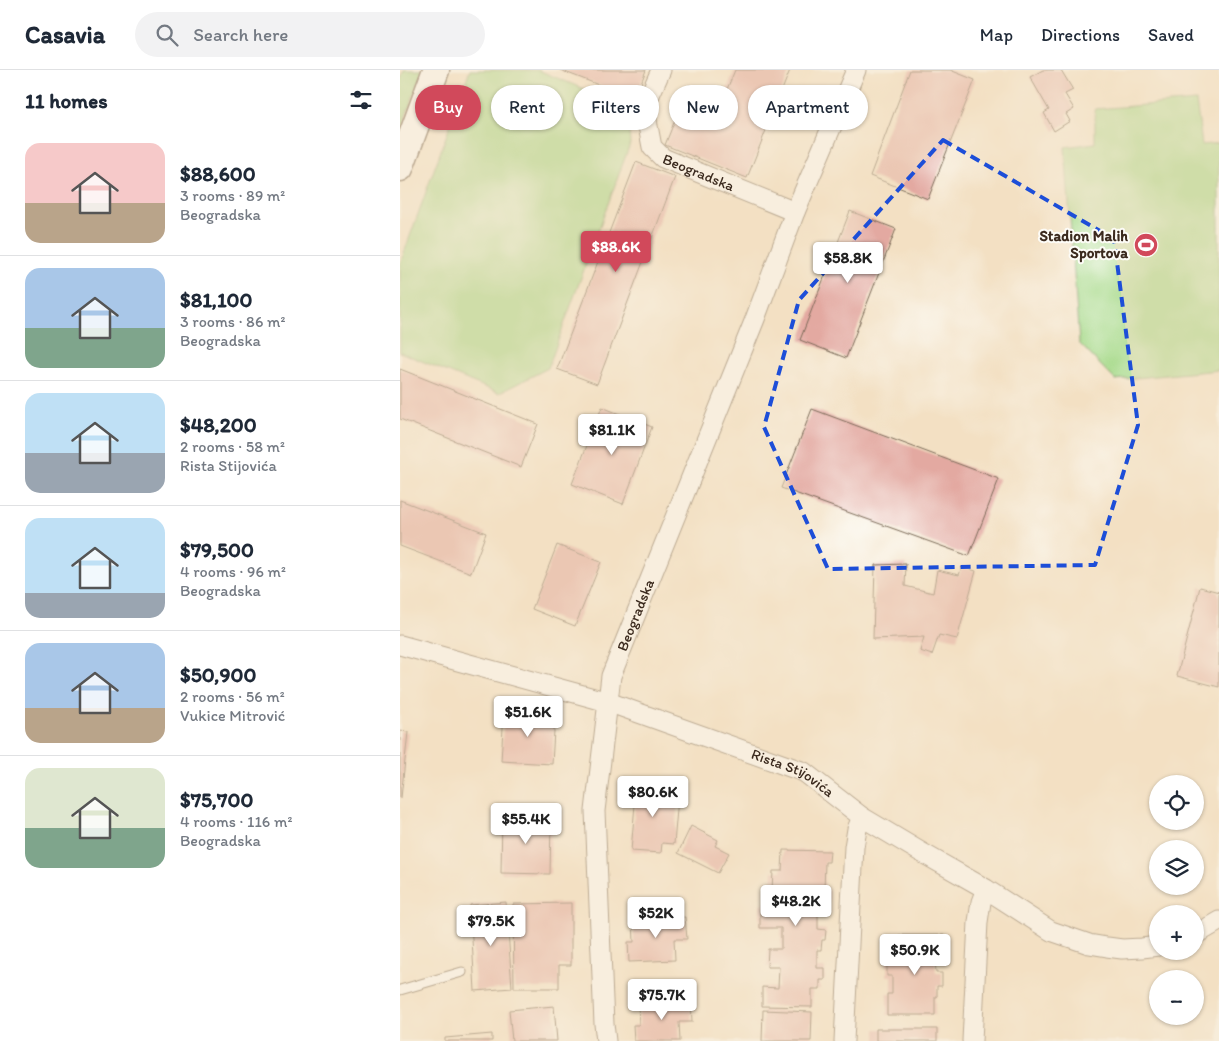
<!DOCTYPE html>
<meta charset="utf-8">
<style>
:root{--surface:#fff;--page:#f2f2f3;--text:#1f2937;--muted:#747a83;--line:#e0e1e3;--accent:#d1495b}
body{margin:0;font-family:Itim,sans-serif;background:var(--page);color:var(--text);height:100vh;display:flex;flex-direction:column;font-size:19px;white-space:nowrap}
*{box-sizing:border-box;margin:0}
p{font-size:16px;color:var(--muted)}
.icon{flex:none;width:28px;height:28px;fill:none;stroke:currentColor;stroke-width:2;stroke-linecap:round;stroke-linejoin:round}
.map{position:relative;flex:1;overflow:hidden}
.details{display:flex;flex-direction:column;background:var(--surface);width:400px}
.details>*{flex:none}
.banner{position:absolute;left:15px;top:15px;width:475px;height:45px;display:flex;gap:10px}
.buttons{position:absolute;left:749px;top:705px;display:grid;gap:10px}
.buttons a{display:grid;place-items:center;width:55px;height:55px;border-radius:50%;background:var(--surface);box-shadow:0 1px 4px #0004;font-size:25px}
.price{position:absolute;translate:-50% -42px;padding:0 11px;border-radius:5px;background:#fff;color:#222;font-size:16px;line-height:32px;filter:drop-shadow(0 1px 2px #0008)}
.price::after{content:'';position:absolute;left:50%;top:30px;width:15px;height:11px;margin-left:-8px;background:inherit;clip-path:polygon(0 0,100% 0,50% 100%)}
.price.active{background:var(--accent);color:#fff}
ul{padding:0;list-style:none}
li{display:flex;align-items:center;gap:15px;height:125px;padding:0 25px}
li+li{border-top:1px solid var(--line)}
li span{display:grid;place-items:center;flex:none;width:140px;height:100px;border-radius:15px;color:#555}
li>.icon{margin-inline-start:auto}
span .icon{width:60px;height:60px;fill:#fffc;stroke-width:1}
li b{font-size:21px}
h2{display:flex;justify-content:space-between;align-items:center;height:60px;padding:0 25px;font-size:21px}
.chip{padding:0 18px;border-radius:22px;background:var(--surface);box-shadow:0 1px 4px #0004;font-size:18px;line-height:45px}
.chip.active{background:var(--accent);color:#fff}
header{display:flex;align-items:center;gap:30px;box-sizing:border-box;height:70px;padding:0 25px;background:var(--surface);border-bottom:1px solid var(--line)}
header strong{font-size:24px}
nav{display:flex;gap:28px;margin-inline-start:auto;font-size:18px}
.search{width:350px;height:45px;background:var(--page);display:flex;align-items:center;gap:12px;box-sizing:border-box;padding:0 18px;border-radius:28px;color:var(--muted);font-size:19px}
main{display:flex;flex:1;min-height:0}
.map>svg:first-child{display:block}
</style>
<header>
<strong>Casavia</strong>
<div class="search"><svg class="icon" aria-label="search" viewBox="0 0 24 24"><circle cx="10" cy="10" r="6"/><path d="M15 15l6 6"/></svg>Search here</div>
<nav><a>Map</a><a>Directions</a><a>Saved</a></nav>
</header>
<main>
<section class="details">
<h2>11 homes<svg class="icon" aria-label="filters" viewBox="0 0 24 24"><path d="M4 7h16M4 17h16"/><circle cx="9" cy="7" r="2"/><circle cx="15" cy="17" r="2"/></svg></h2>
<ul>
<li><span style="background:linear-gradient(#f6c9c9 60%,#b9a48a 0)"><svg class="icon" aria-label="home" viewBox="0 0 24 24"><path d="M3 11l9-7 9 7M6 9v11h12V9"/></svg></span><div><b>$88,600</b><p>3 rooms · 89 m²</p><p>Beogradska</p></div></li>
<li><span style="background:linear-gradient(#a9c7e8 60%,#7fa58c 0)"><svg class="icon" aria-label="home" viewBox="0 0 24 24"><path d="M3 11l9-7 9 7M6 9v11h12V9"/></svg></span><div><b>$81,100</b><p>3 rooms · 86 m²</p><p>Beogradska</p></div></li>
<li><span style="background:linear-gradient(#bfe0f5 60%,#9aa5b1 0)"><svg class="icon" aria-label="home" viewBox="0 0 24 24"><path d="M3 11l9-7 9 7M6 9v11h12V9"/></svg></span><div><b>$48,200</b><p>2 rooms · 58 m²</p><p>Rista Stijovića</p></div></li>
<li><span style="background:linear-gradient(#bfe0f5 75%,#9aa5b1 0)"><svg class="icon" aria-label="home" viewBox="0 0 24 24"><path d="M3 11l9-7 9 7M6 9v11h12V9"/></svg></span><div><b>$79,500</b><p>4 rooms · 96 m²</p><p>Beogradska</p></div></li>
<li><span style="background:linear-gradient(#a9c7e8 65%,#b9a48a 0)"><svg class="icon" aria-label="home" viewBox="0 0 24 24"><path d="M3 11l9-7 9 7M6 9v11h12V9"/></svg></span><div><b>$50,900</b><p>2 rooms · 56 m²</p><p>Vukice Mitrović</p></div></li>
<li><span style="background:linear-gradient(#dfe7d0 60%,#7fa58c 0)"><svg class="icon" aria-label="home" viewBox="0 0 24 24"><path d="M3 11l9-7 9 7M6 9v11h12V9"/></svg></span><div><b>$75,700</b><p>4 rooms · 116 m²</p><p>Beogradska</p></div></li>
</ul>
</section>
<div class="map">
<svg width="819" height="971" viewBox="0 0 819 971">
<rect width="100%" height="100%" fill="#fdfcf7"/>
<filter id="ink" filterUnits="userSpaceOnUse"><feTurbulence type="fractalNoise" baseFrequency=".02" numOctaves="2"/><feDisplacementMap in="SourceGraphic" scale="10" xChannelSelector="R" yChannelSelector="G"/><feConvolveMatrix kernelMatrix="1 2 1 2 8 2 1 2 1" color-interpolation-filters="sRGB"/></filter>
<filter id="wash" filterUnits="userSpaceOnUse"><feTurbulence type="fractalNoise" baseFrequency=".0096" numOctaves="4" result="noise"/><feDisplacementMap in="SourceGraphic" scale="20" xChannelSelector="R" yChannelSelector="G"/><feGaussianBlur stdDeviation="1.12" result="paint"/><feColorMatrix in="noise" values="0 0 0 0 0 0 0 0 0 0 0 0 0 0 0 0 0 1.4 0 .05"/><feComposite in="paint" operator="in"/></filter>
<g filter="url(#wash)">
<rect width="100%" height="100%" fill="#f3e0c3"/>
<path fill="#a5d988" stroke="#708253" d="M4,0h19l-23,62v-51z
M70,0h68l89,37 3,37 -82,224 -49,25 -99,-41v-88z
M796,31l6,44 17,-2v227l-104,10 -36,-37 -14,-196 30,-4v-34z"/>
<g id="blocks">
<path fill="#e3a9a1" d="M160,0h86l-11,29z
M335,0h55l-43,108 -82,-33 24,-60 34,14z
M510,0h40l25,10 -47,119 -58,-23z
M643,0h18l12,20 -8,4 9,15 -8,5 4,7 -16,10 -10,-18 5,-3 -19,-33z
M236,92l39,15 -78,207 -40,-15z
M450,141l46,18 -50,129 -46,-18z
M0,299l138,55 -17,43 -121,-48z
M202,337l50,20 -29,77 -51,-20z
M412,339l187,70 -30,77 -188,-68z
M0,430l86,33 -15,40 -71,-27z
M157,475l44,17 -26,64 -43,-17z
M506,494l-1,22 28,7 4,-23 22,5 3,-8 14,4 -19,68 -18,-4 -7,20 -12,-4 4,-14 -51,2 2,-74z
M800,517l19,5v95l-42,-11z
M104,641l51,3 -3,50 -51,-3z
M0,661l8,1 -7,66h-1z
M237,711l30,3 -1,13 12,1 -4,46 -12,-1 -1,10 -30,-2z
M102,746l49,2 -1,56 -49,-1z
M291,756l27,14 -3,6 14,7 -11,20 -40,-20z
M383,780l47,1 -1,11h-4l-1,28h5v13h-5v10h-6v16l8,1 -1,10h-3l-1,10h-4v18h8v12h-5v9h-8v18l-50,-1v-19l16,1 1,-21h-12l1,-18h13v-21h-21v-24h6v-14h6l1,-19h9z
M106,832l6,86 -37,3 -5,-86z
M171,833v62h-12v23h-45l-1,-84z
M285,847l2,22h-13l1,21 -46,2 -1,-20h6l-1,-22z
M499,865h45v13h-4v10h-5l1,15h6v13h-5v11h-2v18h-48v-21h5v-18h-5v-18h12z
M291,930l1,22h-13l1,19h-46l-1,-16h6l-1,-22z
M154,936l3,35h-45l-3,-31z
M363,940l49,2 -1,29h-49z
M476,959h61v12h-61z
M92,964v7h-47v-3z"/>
</g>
</g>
<g filter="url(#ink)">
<use href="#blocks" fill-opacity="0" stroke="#7b6a58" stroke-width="1"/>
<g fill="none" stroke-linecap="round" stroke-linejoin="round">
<g stroke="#7b6a58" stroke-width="11">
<path id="lane" d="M0,920l62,-18"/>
</g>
<g stroke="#7b6a58" stroke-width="21">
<g id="street">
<path id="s1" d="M261,0l-16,36 3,20 4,21 11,11 132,54"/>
<path id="s2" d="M0,575l208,57 196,70 58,45 57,34 67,38 65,42 38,13 18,3 15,2 20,-1 16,-2"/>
<path d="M795,865l24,-14"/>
<path id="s3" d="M206,971l-2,-17 -9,-213 16,-135 144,-357 40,-107 61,-142"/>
<path d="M444,971l10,-194 3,-18 5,-12"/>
<path d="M572,971l6,-119 3,-20 5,-13"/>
</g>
</g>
<g stroke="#7b6a58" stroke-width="29">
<path id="secondary" d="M0,98l36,-98"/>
</g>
<use href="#lane" stroke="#fff" stroke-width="9"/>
<use href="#street" stroke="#fff" stroke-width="19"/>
<use href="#secondary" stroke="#fff" stroke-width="26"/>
</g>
</g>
<path d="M0 0H819V971H0ZM543,70l171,99 24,186 -43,140 -267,4 -64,-142 35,-127z" fill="#f3e0c3" fill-opacity=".55" fill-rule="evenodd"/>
<path fill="none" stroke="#1d4ed8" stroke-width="4" stroke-dasharray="10 6" stroke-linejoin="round" d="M543,70l171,99 24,186 -43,140 -267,4 -64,-142 35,-127z"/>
<defs>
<g id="stadium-disc" transform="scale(1.25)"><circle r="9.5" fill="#d1495b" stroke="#fdfcf7"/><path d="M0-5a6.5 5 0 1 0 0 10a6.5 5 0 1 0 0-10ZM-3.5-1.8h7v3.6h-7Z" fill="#fff"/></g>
</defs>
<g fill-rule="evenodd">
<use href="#stadium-disc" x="746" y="175"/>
</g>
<g text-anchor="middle" stroke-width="4" stroke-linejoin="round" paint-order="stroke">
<g font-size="15" fill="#3b2a1e" stroke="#fdfcf7">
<text dy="5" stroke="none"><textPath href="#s1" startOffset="135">Beogradska</textPath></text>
<text dy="5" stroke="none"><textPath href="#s3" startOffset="432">Beogradska</textPath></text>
<text dy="5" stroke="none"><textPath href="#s2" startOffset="414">Rista Stijovića</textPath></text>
</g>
<g font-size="15" font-weight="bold" fill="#3b2a1e" stroke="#fdfcf7" text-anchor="end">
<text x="728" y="171">Stadion Malih<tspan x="728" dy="17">Sportova</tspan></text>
</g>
</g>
</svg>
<div class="buttons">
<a><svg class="icon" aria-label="locate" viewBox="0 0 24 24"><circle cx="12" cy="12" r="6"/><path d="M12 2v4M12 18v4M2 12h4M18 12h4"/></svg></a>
<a><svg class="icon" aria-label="layers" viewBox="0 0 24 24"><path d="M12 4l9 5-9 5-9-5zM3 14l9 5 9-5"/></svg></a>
<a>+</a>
<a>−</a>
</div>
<b class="price active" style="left:216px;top:203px">$88.6K</b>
<b class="price" style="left:448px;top:214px">$58.8K</b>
<b class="price" style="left:212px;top:386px">$81.1K</b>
<b class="price" style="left:128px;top:668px">$51.6K</b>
<b class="price" style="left:253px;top:748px">$80.6K</b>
<b class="price" style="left:126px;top:775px">$55.4K</b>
<b class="price" style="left:396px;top:857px">$48.2K</b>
<b class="price" style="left:256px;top:869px">$52K</b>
<b class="price" style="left:91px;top:877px">$79.5K</b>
<b class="price" style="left:515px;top:906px">$50.9K</b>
<b class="price" style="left:262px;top:951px">$75.7K</b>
<div class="banner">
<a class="chip active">Buy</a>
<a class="chip">Rent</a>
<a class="chip">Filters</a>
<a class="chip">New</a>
<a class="chip">Apartment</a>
</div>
</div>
</main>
